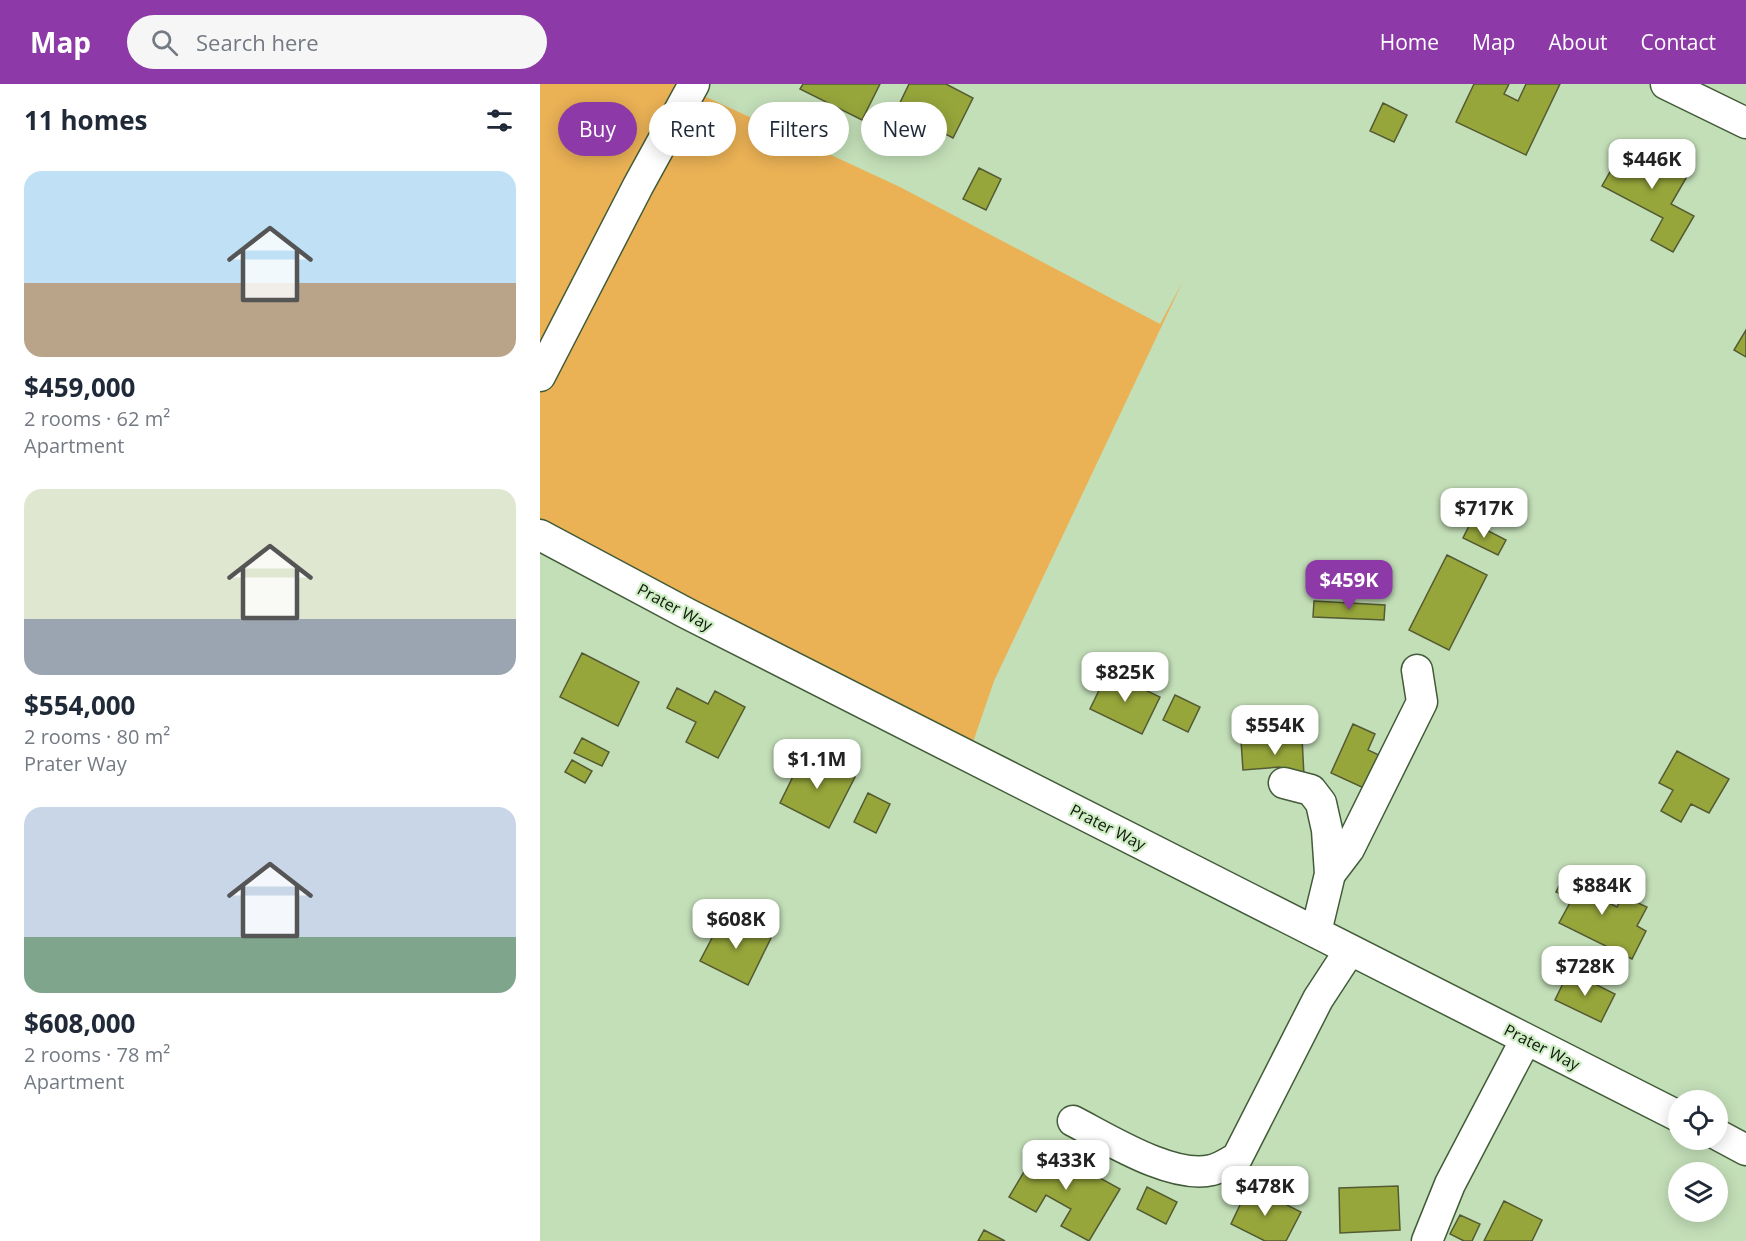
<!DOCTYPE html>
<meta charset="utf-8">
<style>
:root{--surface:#fff;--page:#f6f6f7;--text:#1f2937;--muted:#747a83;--accent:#8d39a7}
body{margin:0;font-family:"Open Sans",sans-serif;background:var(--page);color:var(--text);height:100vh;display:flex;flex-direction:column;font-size:22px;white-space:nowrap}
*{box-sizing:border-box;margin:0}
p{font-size:20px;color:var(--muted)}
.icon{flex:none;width:33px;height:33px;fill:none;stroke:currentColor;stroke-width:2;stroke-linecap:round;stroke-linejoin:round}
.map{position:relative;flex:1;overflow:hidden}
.side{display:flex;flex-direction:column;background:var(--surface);width:540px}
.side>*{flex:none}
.banner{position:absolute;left:18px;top:18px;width:570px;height:54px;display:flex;gap:12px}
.tools{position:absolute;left:1128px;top:1006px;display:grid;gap:12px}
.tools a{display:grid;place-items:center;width:60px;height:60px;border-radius:50%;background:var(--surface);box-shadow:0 3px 15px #0003;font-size:30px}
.price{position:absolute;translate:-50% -51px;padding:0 14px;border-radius:12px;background:#fff;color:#222;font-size:20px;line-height:39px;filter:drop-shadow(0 2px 3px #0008)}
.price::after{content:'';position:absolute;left:50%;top:36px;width:18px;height:14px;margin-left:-9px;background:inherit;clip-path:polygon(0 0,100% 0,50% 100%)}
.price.current{background:var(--accent);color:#fff}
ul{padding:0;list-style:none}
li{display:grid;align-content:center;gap:12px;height:318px;padding:0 24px}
li span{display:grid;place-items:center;height:186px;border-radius:18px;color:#555}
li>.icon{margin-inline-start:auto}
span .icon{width:108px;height:108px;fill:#fffc;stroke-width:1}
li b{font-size:26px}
h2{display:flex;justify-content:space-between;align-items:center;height:72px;padding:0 24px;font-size:26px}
.pill{padding:0 21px;border-radius:27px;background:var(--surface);box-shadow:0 3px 15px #0003;font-size:21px;line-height:54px}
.pill.current{background:var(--accent);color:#fff}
header{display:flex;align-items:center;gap:36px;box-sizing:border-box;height:84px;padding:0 30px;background:var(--accent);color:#fff}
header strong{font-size:28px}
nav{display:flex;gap:33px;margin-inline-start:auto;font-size:21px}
.search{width:420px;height:54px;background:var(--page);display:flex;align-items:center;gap:15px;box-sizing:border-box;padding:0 21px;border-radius:33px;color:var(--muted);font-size:22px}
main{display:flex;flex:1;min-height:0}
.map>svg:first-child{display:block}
</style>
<header>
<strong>Map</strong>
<div class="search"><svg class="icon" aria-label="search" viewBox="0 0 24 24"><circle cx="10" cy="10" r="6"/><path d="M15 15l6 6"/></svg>Search here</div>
<nav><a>Home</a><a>Map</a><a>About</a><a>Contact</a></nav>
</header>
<main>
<section class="side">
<h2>11 homes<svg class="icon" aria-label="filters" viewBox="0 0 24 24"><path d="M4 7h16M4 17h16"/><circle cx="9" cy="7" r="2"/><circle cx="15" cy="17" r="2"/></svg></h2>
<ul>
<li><span style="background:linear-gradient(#bfe0f5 60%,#b9a48a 0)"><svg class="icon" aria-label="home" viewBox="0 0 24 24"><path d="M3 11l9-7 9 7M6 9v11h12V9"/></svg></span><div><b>$459,000</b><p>2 rooms · 62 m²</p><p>Apartment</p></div></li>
<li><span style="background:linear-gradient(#dfe7d0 70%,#9aa5b1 0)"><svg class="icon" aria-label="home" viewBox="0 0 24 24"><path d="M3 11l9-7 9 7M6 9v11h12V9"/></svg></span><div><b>$554,000</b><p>2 rooms · 80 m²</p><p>Prater Way</p></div></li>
<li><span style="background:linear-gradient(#c9d6e8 70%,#7fa58c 0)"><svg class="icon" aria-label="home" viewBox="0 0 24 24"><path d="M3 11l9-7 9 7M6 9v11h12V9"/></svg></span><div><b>$608,000</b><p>2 rooms · 78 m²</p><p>Apartment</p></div></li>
</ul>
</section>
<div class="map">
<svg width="1206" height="1157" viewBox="0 0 1206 1157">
<rect width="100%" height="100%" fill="#c3dfb8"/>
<path fill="#eab155" d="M0,0h151l-2,5 211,98 260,137 23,-43 -189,400 -22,64 -432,-206z"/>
<path fill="#96a63b" stroke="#545b32" stroke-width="1.5" d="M263,0h77l-18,36 -62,-31z
M369,0h37l27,14 -20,40 -56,-29z
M934,0h35l-5,10 14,7 8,-17h34l-34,71 -70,-33z
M843,19l24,12 -13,27 -24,-11z
M1088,56l61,33 -18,31 23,12 -21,36 -22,-12 12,-22 -61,-32z
M439,84l22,11 -15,31 -23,-11z
M1206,246v27l-12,-7z
M931,438l35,18 -8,15 -35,-17z
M907,471l40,20 -38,75 -40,-20z
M774,517l71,4 -1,15 -71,-3z
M42,569l57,29 -21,44 -58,-29z
M568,588l52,25 -18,37 -52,-25z
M137,604l31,16 7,-13 30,16 -27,51 -32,-16 10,-20 -29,-14z
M635,611l25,12 -12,25 -25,-12z
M813,640l22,10 -7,16 13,6 -15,33 -35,-16z
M762,653l2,39 -23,2 -1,-11 -37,3 -2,-29z
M42,654l27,14 -7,14 -28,-13z
M1137,667l52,28 -20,34 -18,-9 -10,18 -20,-11 12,-21 -14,-7z
M265,668l50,25 -26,51 -49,-25z
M32,676l20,11 -7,12 -20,-11z
M328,709l22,11 -14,29 -22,-11z
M1027,786l33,16 -5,10 22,11 6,-11 24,11 -10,19 9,5 -14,28 -73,-36 13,-24 -16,-7z
M184,831l47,23 -23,47 -48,-24z
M1029,887l46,23 -14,28 -46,-22z
M500,1061l80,44 -31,52 -28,-15 10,-17 -25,-14 -10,17 -27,-15z
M709,1102l52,26 -15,29h-21l-34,-17z
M858,1102l2,44 -60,3 -1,-45z
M607,1103l30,15 -11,22 -29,-15z
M964,1117l38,19 -10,21h-48z
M920,1131l20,9 -8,17h-8l-14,-7z
M444,1146l21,11h-27z"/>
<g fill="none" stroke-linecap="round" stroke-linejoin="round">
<g stroke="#425b39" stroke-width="33">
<path id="minor" d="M1126,0l80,39
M0,292l98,-190 56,-102
M0,451l146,78 992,503
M744,699l27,7 10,13 6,27 3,44 -14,58
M790,790l19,-25 73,-147 -5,-32
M533,1037c35,18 100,59 139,49 9,-2 17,-8 25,-12l81,-159 32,-49
M1178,1051l28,15
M887,1157l23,-57 76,-145"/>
</g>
<use href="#minor" stroke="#fff" stroke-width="30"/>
</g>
<g text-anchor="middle" stroke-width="4.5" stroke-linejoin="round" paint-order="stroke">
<g font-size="16" fill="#0f190b" stroke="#cfedc4">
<text transform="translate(135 523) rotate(28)" y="6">Prater Way</text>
<text transform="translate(568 743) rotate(27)" y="6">Prater Way</text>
<text transform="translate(1002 963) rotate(27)" y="6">Prater Way</text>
</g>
</g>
</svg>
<div class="tools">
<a><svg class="icon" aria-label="locate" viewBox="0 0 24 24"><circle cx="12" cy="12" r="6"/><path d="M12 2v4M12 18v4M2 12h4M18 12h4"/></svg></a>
<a><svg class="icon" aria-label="layers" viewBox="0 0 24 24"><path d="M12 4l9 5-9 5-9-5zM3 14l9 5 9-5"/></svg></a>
</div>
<b class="price" style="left:1112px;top:106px">$446K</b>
<b class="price" style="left:944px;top:455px">$717K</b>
<b class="price current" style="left:809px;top:527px">$459K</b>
<b class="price" style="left:585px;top:619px">$825K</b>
<b class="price" style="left:735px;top:672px">$554K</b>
<b class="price" style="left:277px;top:706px">$1.1M</b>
<b class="price" style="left:1062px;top:832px">$884K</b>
<b class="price" style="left:196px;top:866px">$608K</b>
<b class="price" style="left:1045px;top:913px">$728K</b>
<b class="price" style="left:526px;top:1107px">$433K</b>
<b class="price" style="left:725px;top:1133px">$478K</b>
<div class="banner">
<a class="pill current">Buy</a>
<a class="pill">Rent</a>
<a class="pill">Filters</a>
<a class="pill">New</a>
</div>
</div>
</main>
